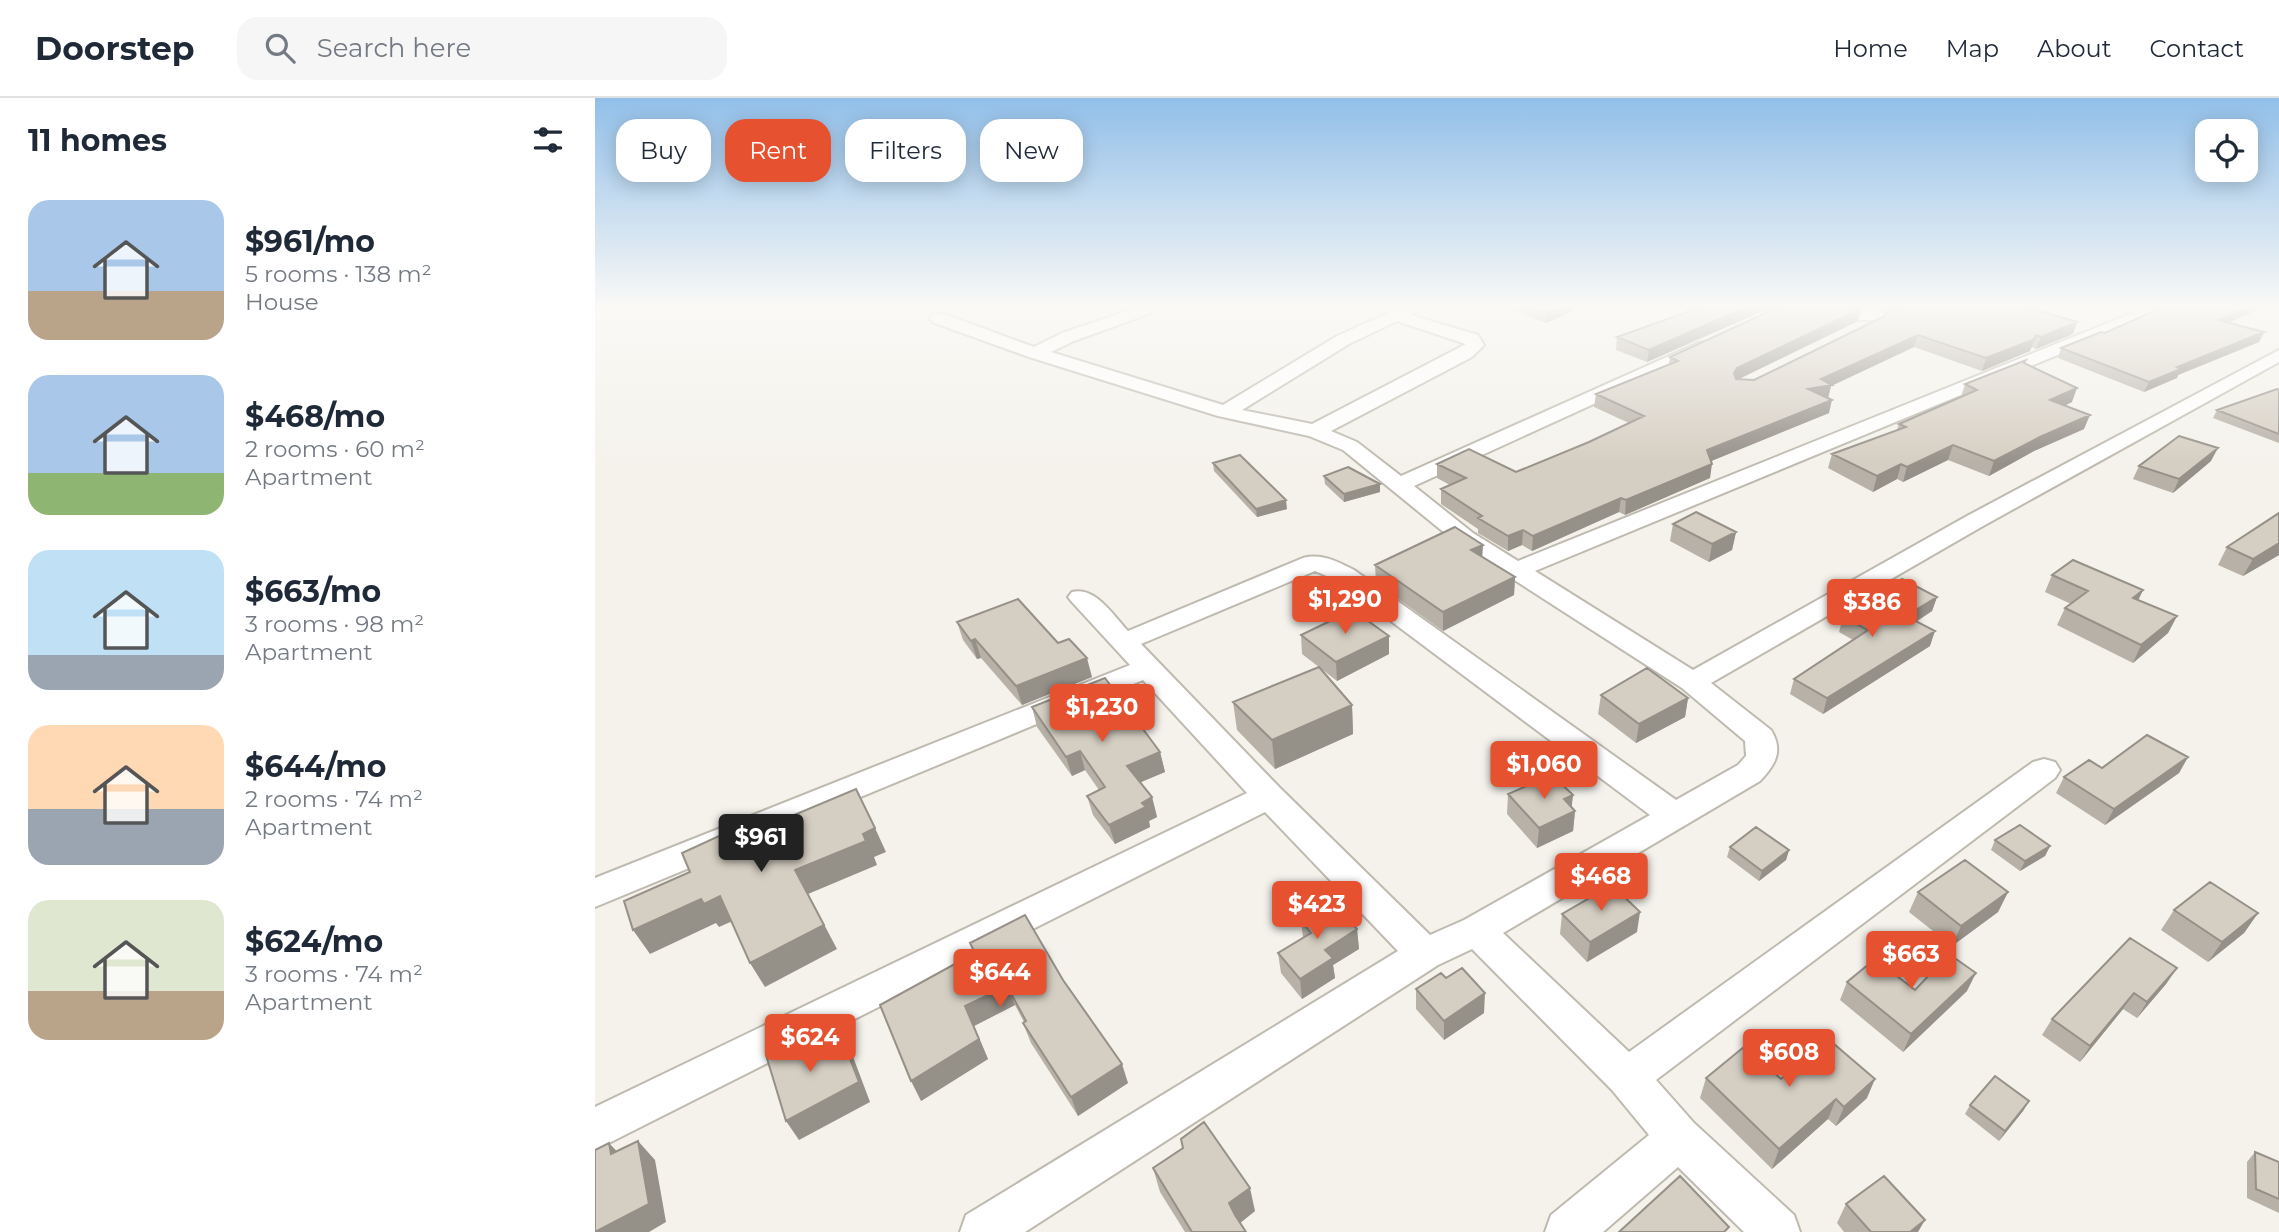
<!DOCTYPE html>
<meta charset="utf-8">
<style>
:root{--surface:#fff;--page:#f6f6f7;--text:#1f2937;--muted:#747a83;--line:#e0e1e3;--accent:#e65230}
body{margin:0;font-family:Montserrat,sans-serif;background:var(--page);color:var(--text);height:100vh;display:flex;flex-direction:column;font-size:26px;white-space:nowrap}
*{box-sizing:border-box;margin:0}
p{font-size:23px;color:var(--muted)}
.icon{flex:none;width:38px;height:38px;fill:none;stroke:currentColor;stroke-width:2;stroke-linecap:round;stroke-linejoin:round}
.map{position:relative;flex:1;overflow:hidden}
.side{display:flex;flex-direction:column;background:var(--surface);width:595px}
.side>*{flex:none}
.banner{position:absolute;left:21px;top:21px;width:665px;height:63px;display:flex;gap:14px}
.fabs{position:absolute;left:1600px;top:21px;display:grid;gap:14px}
.fabs a{display:grid;place-items:center;width:63px;height:63px;border-radius:14px;background:var(--surface);box-shadow:0 4px 18px #0003;font-size:35px}
.price{position:absolute;translate:-50% -60px;padding:0 16px;border-radius:7px;background:var(--accent);color:#fff;font-size:23px;line-height:46px;filter:drop-shadow(0 2px 4px #0008)}
.price::after{content:'';position:absolute;left:50%;top:42px;width:21px;height:16px;margin-left:-10px;background:inherit;clip-path:polygon(0 0,100% 0,50% 100%)}
.price.on{background:#222;color:#fff}
ul{padding:0;list-style:none}
li{display:flex;align-items:center;gap:21px;height:175px;padding:0 28px}
li span{display:grid;place-items:center;flex:none;width:196px;height:140px;border-radius:21px;color:#555}
li>.icon{margin-inline-start:auto}
span .icon{width:84px;height:84px;fill:#fffc;stroke-width:1}
li b{font-size:30px}
h2{display:flex;justify-content:space-between;align-items:center;height:84px;padding:0 28px;font-size:30px}
.chip{padding:0 24px;border-radius:21px;background:var(--surface);box-shadow:0 4px 18px #0003;font-size:24px;line-height:63px}
.chip.on{background:var(--accent);color:#fff}
header{display:flex;align-items:center;gap:42px;box-sizing:border-box;height:98px;padding:0 35px;background:var(--surface);border-bottom:2px solid var(--line)}
header strong{font-size:33px}
nav{display:flex;gap:38px;margin-inline-start:auto;font-size:24px}
.search{width:490px;height:63px;background:var(--page);display:flex;align-items:center;gap:18px;box-sizing:border-box;padding:0 24px;border-radius:21px;color:var(--muted);font-size:26px}
main{display:flex;flex:1;min-height:0}
.map>svg:first-child{display:block}
</style>
<header>
<strong>Doorstep</strong>
<div class="search"><svg class="icon" aria-label="search" viewBox="0 0 24 24"><circle cx="10" cy="10" r="6"/><path d="M15 15l6 6"/></svg>Search here</div>
<nav><a>Home</a><a>Map</a><a>About</a><a>Contact</a></nav>
</header>
<main>
<section class="side">
<h2>11 homes<svg class="icon" aria-label="filters" viewBox="0 0 24 24"><path d="M4 7h16M4 17h16"/><circle cx="9" cy="7" r="2"/><circle cx="15" cy="17" r="2"/></svg></h2>
<ul>
<li><span style="background:linear-gradient(#a9c7e8 65%,#b9a48a 0)"><svg class="icon" aria-label="home" viewBox="0 0 24 24"><path d="M3 11l9-7 9 7M6 9v11h12V9"/></svg></span><div><b>$961/mo</b><p>5 rooms · 138 m²</p><p>House</p></div></li>
<li><span style="background:linear-gradient(#a9c7e8 70%,#8fb573 0)"><svg class="icon" aria-label="home" viewBox="0 0 24 24"><path d="M3 11l9-7 9 7M6 9v11h12V9"/></svg></span><div><b>$468/mo</b><p>2 rooms · 60 m²</p><p>Apartment</p></div></li>
<li><span style="background:linear-gradient(#bfe0f5 75%,#9aa5b1 0)"><svg class="icon" aria-label="home" viewBox="0 0 24 24"><path d="M3 11l9-7 9 7M6 9v11h12V9"/></svg></span><div><b>$663/mo</b><p>3 rooms · 98 m²</p><p>Apartment</p></div></li>
<li><span style="background:linear-gradient(#ffd9b3 60%,#9aa5b1 0)"><svg class="icon" aria-label="home" viewBox="0 0 24 24"><path d="M3 11l9-7 9 7M6 9v11h12V9"/></svg></span><div><b>$644/mo</b><p>2 rooms · 74 m²</p><p>Apartment</p></div></li>
<li><span style="background:linear-gradient(#dfe7d0 65%,#b9a48a 0)"><svg class="icon" aria-label="home" viewBox="0 0 24 24"><path d="M3 11l9-7 9 7M6 9v11h12V9"/></svg></span><div><b>$624/mo</b><p>3 rooms · 74 m²</p><p>Apartment</p></div></li>
</ul>
</section>
<div class="map">
<svg width="1684" height="1134" viewBox="0 0 1684 1134">
<rect width="100%" height="100%" fill="#f4f2eb"/>
<g fill="none" stroke-linecap="round" stroke-linejoin="round">
<g stroke="#bfbaaf" stroke-width="4">
<path id="minor" d="M809,208h14v5l-7,4 67,20 6,10 -12,12 -141,74 26,11 44,34 297,-133 6,-1 9,5 -3,4 -296,135 59,47 45,28 632,-255h21l-2,3 -634,262 158,99 274,-154 312,-166v12l-296,164 -272,157 60,47c13,21 4,35 -11,51l-257,152 126,119 404,-290 11,-3 11,3 5,8 -5,8 -399,302 38,43 100,92 6,17h-56l-66,-65 -75,65h-58l6,-17 98,-80 -37,-45 -140,-141 -34,16 -413,267h-65l6,-17 432,-264 -133,-139 -670,338v-43l652,-314 -104,-113 -548,227v-29l535,-213 -58,-63 -4,-5 4,-5c23,-6 41,23 56,39l175,-73c19,-5 35,4 51,12l322,230 62,-35 8,-9 -1,-15 -63,-53 -225,-145 -114,-93 -34,-14 -91,-20 -189,-59 -97,-35 -2,-4 2,-4h12l90,33 28,-14 77,-26h12l2,3 -2,3 -77,28 -23,11 172,53 114,-69zM802,223l69,23 -154,80 -70,-14 107,-66zM720,473l21,9 314,235 -186,105 -34,15 -150,-147 -139,-144z
M1229,208c18,-2 33,5 51,5 16,0 29,-6 45,-5 -18,19 -78,19 -96,0z"/>
</g>
<use href="#minor" fill="#fff" fill-rule="evenodd"/>
</g>
<path fill="#b7b1a7" d="M906,208h81l-1,1 -35,16z
M1079,208h100l-127,56 -31,-12 1,-13 71,-26z
M1256,208h46l-22,2z
M1671,208l-38,17 36,9 -5,10 -81,33 -1,3 -33,14 -86,-34 3,-10 44,-15z
M1290,218l188,18 -37,15 -4,-2 -2,4 -48,20 -68,-24 -83,39 -3,12 1,15 -118,48 -1,17 -85,37 -6,-3 -87,39 -10,-6 -14,6 -30,-18v-4l-37,-25v-15l9,-4 -13,-7v-14l79,8 73,-30 40,-19 -35,-16 2,-13 73,-30 1,-7 188,-36 -120,58 16,1z
M1429,265l48,39 -8,4 20,23 -50,22 -45,25 -41,-16 -45,22 -6,-3 -24,13 -45,-24 4,-14 65,-24 2,-6 62,-27 4,-13z
M1684,292v53l-66,-25 4,-8z
M1616,363l-38,32 -40,-14 6,-13z
M618,365l74,46 -30,8 -43,-46z
M729,378l56,16 -36,10 -19,-18z
M1684,415v42l-36,21 -25,-11 9,-18z
M1078,426l63,8 -4,18 -23,12 -39,-21z
M888,459l32,20 -1,18 -71,36 -67,-48 -1,-18z
M1457,477l91,15 -5,10 39,16 -9,17 -35,30 -76,-38 8,-17 6,-4 -26,-12z
M1342,499l-5,14 -16,11 14,24 -107,68 -33,-20 4,-15 59,-39 -14,-8 4,-15z
M362,524l101,21 34,34 -70,28 -41,-47 -4,1 -14,-19z
M706,537l88,19 -52,27 -35,-27z
M1006,597l87,3 -3,19 -49,26 -38,-29z
M638,604l119,3 1,29 -78,35 -38,-39z
M437,609l128,45 5,20 -25,10 12,15 5,20 -8,4 1,6 -35,17 -22,-29 -6,-19 12,-6 -14,-20 -13,6 -35,-49z
M1593,659l-9,16 -74,52 -49,-32 8,-16 38,-9z
M913,696l65,1 -2,12 4,4 -2,20 -36,17 -30,-34z
M1400,742l55,6 -5,10 -25,15 -29,-21z
M1135,749l59,3 -3,10 -27,21 -32,-24z
M1323,794h90l-10,20 -46,34 -43,-34z
M1579,812l84,3 -14,20 -36,29 -47,-32z
M967,816l75,18 -50,30 -27,-28z
M706,823l56,8 2,20 -26,16 2,13 -33,21 -21,-26 -3,-20 25,-15z
M375,845l93,37 65,103 -50,33 -47,-73 -8,-20 1,-1 -9,-17 -41,21 14,33 -67,42 53,-147z
M1582,870l-11,16 -29,34 -14,-9 -43,53 -38,-27 10,-16z
M1252,884l68,8 52,1 -64,61 -63,-52z
M821,891l68,24 -40,27 -28,-31z
M1111,980l75,1 86,19 -31,28 -8,-7 -56,50 -72,-71z
M1434,1003l-6,10 -24,30 -34,-27 5,-9z
M1660,1054l24,10v51l-32,-15v-36z
M558,1070l102,43 -15,12 6,9h-61l-25,-40z
M1251,1106l72,28h-74l-7,-9z"/>
<path fill="#959088" d="M969,208h18l-1,1 -35,16 1,-10z
M1154,208h25l-127,56 2,-12z
M1281,208h21l-22,2z
M1656,208h15l-52,23 4,-9z
M1266,211l-3,12 -123,60 -1,-8 3,-5z
M1482,224l-4,12 -37,15 5,-12z
M1669,234l-5,10 -81,33 -1,3 -33,14 5,-10 28,-15z
M1323,237l-4,12 -83,39 -3,12 -20,-9 13,-10z
M1441,237l-6,16 -48,20 4,-13z
M1482,290l-5,14 -27,13 5,-15z
M1237,302l-3,13 -125,51 3,-14z
M1495,317l-6,14 -50,22 -45,25 5,-15 46,-24z
M1358,347l-5,15 -45,22 4,-15z
M1623,350l-7,13 -38,32 6,-14z
M1117,366l-2,14 -85,37 1,-15z
M1306,366l-4,15 -24,13 4,-16z
M785,386v8l-36,10v-8z
M1026,400l-2,14 -87,39 1,-15z
M691,402l1,9 -30,8 -1,-8z
M928,432l-1,15 -14,6v-15z
M1141,434l-4,18 -23,12 3,-18z
M1684,445v12l-36,21 10,-17z
M888,447l-1,17 -11,-12z
M920,479l-1,18 -71,36v-19z
M1548,492l-8,17 -2,-9z
M1342,499l-5,14 -31,20 5,-15z
M1582,518l-9,17 -35,30 8,-18z
M1340,533l-5,15 -107,68 4,-16z
M794,538v18l-52,27 -1,-19z
M380,541l6,19 -4,1 -6,-18z
M492,560l5,19 -70,28 -6,-19z
M1093,600l-3,19 -49,26 3,-19z
M757,607l1,29 -78,35 -3,-29z
M485,653l5,19 -13,6 -6,-19z
M565,654l5,20 -33,14 -5,-20z
M1593,659l-9,16 -74,52 9,-16z
M978,697l-2,18 4,-2 -2,20 -36,17 2,-20 25,-29z
M557,699l5,20 -8,4 1,6 -35,17 -6,-19 33,-22z
M280,730l11,24 -12,5 3,8 -69,29 29,55 -72,38 -15,-24 45,-93 68,-36z
M1455,748l-5,10 -25,15 5,-10z
M1194,752l-3,10 -27,21 3,-10z
M1413,794l-10,20 -46,34 9,-20z
M125,798l15,24 -16,7 -3,-4 -66,31 -17,-24 68,-31z
M1045,814l-3,20 -50,30 3,-20z
M1663,815l-14,20 -36,29 14,-20z
M762,831l2,20 -26,16 2,13 -33,21 -2,-20 25,-29z
M1582,870l-11,16 -29,34 10,-16z
M1381,875l-9,18 -64,61 8,-18z
M412,888l8,19 -41,21 14,33 -67,42 -10,-20 54,-75z
M890,895l-1,20 -40,27v-19z
M1539,895l-11,16 -43,53 10,-16z
M245,936l12,20 18,48 -71,38 -13,-19z
M209,938l12,19 -7,-5z
M527,966l6,19 -50,33 -7,-19z
M1280,981l-8,19 -31,28 8,-19z
M1241,1001l-8,20 -56,50 7,-20z
M1434,1003l-6,10 -24,30 6,-10z
M43,1043l17,19 11,62 -17,10h-53z
M14,1045l18,19 -16,-8z
M655,1090l5,23 -20,16 -6,-24z
M1330,1122l-7,12h-8z"/>
<path fill="#d5cec2" stroke="#959088" stroke-width="2" d="M932,208h37l-17,7z
M1109,208h45l-100,44 -32,-13z
M1186,208h69l11,3 -124,59 -3,5 2,6 18,1 131,-64 2,-6 18,-4h119l53,16 -36,15 -5,-2 -1,4 -49,19 -68,-23 -97,44 11,6 -24,4 24,11 -125,50 5,14 -86,36 -5,-2 -88,38 -10,-6 -15,6 -30,-18 4,-2 -41,-27 25,-11 -29,-14 32,-15 47,23 73,-30 55,-26 -48,-22 82,-33 -8,-4z
M1570,208h86l-33,14 46,12 -87,35 4,2 -32,13 -88,-34 40,-16 4,1z
M1431,262l-2,3 53,25 -27,12 40,15 -50,22 -46,24 -41,-16 -46,22 -6,-3 -24,12 -45,-22 74,-27 -7,-3 78,-34 -12,-6z
M1682,291l2,1v44l-62,-24z
M1584,338l39,12 -39,31 -40,-13z
M645,357l46,45 -30,9 -43,-46z
M753,369l32,17 -36,10 -20,-18z
M1101,414l40,20 -24,12 -39,-20z
M1684,415v30l-26,16 -26,-12z
M860,429l28,18 -12,5 44,27 -72,35 -68,-47z
M1478,462l70,30 -10,8 44,18 -36,29 -76,-37 23,-17 -36,-16z
M1307,481l35,18 -31,19 29,15 -108,67 -33,-19 74,-49 -25,-13z
M423,501l40,44 11,-4 18,19 -71,28 -41,-47 -4,2 -14,-19z
M758,512l36,26 -53,26 -35,-27z
M724,569l33,38 -80,35 -39,-38z
M1052,570l41,30 -49,26 -38,-29z
M510,580l55,74 -33,14 25,31 -10,6 4,4 -37,18 -22,-29 18,-9 -25,-36 -14,6 -34,-50z
M1552,637l41,22 -74,52 -50,-32 25,-17 13,8z
M957,677l21,20 -9,4 11,12 -36,17 -31,-34z
M261,691l19,39 -12,6 3,7 -71,29 29,55 -74,38 -30,-67 -16,8 -3,-5 -68,31 -9,-29 66,-29 -8,-19 74,-34 3,5 7,-3 2,5z
M1425,727l30,21 -25,15 -30,-21z
M1161,729l33,23 -27,21 -32,-24z
M1370,762l43,32 -47,34 -43,-34z
M1615,784l48,31 -36,29 -48,-32z
M1017,787l28,27 -50,30 -28,-28z
M737,805l25,26 -32,21 8,8 -33,21 -22,-26 33,-20 -10,-12z
M430,817l38,65 59,84 -51,33 -48,-74 3,-2 -19,-35 -42,20 14,33 -68,42 -31,-76 95,-52 -5,-10z
M1535,840l47,30 -30,34 -13,-9 -44,53 -38,-27z
M1354,856l27,19 -65,61 -64,-52 28,-23 40,31z
M867,870l23,25 -41,28 -28,-32 25,-16 5,5z
M245,936l19,48 -73,39 -20,-66 38,-19 5,14z
M1232,940l48,41 -31,28 -8,-8 -57,50 -73,-71 39,-32 36,33z
M1400,978l34,25 -24,30 -35,-26z
M609,1024l46,66 -21,15 6,12 11,17h-54l-39,-64 30,-20 -2,-9z
M43,1043l11,63 -54,28v-82l14,-7 2,11z
M1660,1054l24,10v37l-23,-10z
M1085,1078l49,51 -5,5h-105z
M1289,1078l41,44 -15,12h-39l-25,-28z"/>
<linearGradient id="sky" x2="0" y2="1"><stop stop-color="#91bfe9"/><stop offset="0.57" stop-color="#faf9f6"/><stop offset="1" stop-color="#faf9f6" stop-opacity="0"/></linearGradient>
<rect width="1684" height="366" fill="url(#sky)"/>
</svg>
<div class="fabs">
<a><svg class="icon" aria-label="locate" viewBox="0 0 24 24"><circle cx="12" cy="12" r="6"/><path d="M12 2v4M12 18v4M2 12h4M18 12h4"/></svg></a>
</div>
<b class="price" style="left:750px;top:538px">$1,290</b>
<b class="price" style="left:1277px;top:541px">$386</b>
<b class="price" style="left:507px;top:646px">$1,230</b>
<b class="price" style="left:949px;top:703px">$1,060</b>
<b class="price on" style="left:166px;top:776px">$961</b>
<b class="price" style="left:1006px;top:815px">$468</b>
<b class="price" style="left:722px;top:843px">$423</b>
<b class="price" style="left:1316px;top:893px">$663</b>
<b class="price" style="left:405px;top:911px">$644</b>
<b class="price" style="left:215px;top:976px">$624</b>
<b class="price" style="left:1194px;top:991px">$608</b>
<div class="banner">
<a class="chip">Buy</a>
<a class="chip on">Rent</a>
<a class="chip">Filters</a>
<a class="chip">New</a>
</div>
</div>
</main>
